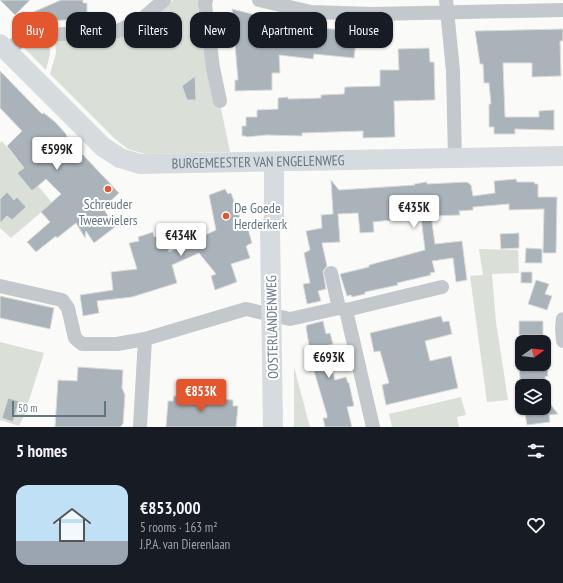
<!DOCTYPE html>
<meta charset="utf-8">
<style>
:root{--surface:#171b24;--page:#20242c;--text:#f1f3f6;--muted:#9ea1a6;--line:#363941;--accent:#e4572e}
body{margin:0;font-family:"PT Sans Narrow",sans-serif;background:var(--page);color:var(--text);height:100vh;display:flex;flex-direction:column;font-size:15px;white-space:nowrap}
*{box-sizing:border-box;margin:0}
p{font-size:13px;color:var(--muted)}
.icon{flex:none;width:22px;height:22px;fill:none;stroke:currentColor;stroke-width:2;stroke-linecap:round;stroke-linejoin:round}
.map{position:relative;height:427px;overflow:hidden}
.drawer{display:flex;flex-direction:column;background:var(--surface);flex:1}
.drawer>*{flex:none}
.guide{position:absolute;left:12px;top:12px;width:539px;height:36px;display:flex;gap:8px}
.needle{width:26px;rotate:76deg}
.buttons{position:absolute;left:515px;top:335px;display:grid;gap:8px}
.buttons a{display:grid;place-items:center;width:36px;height:36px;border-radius:8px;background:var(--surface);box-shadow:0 1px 3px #0004;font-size:20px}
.scale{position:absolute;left:12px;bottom:10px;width:94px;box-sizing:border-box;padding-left:4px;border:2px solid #657683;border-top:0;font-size:11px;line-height:14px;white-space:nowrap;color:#657683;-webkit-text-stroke:3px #fff;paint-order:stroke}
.price{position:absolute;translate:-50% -34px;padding:0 9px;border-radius:4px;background:#fff;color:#222;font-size:13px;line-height:26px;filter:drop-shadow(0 1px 2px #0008)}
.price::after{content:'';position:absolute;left:50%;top:24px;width:12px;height:9px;margin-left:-6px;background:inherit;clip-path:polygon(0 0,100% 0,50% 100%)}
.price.on{background:var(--accent);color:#fff}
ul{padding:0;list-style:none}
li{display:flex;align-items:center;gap:12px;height:100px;padding:0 16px}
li+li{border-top:1px solid var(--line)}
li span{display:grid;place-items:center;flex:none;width:112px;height:80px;border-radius:12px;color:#555}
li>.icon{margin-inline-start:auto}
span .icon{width:48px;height:48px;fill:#fffc;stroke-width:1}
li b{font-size:17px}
h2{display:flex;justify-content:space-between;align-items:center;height:48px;padding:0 16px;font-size:17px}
.pill{padding:0 14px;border-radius:12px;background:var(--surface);box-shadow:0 1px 3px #0004;font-size:14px;line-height:36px}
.pill.on{background:var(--accent);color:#fff}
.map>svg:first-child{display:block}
</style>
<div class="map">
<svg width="563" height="427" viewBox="0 0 563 427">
<rect width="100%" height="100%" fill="#fafaf8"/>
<path fill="#dadfd7" d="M173,0h29v6l-4,4 2,17 5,4 25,121 -85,2 -17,-5 -13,-10 -65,-65 6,-21 -1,-14 81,-10 2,4z
M49,39l1,15 -4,16 -24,-24 2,-2z
M2,141l50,62 -41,35 -11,-10v-85z
M479,249l39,1 1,23 -27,1 4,48 12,78 -21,2 -17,-126 13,-1z
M0,342l44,11 -20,63 -5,10 -19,-6z
M294,367l16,60h-16z
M461,397l5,18 -9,2 2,10h-67l-3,-13z"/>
<path fill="#aab3b9" stroke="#dcdcda" d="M0,0h30l-15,15z
M61,0h22v3h4v16l-41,2 1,3 -11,1 -5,-12z
M232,9l63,16 56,6v2l6,1 -3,24 -40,-4 -1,5 -34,-4 1,18h-8v17l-37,1v-11h3z
M563,29v12h-3l1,35 -29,1v-14h-29l2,54h34v-6l15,-1v20l-39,-1v5h-21v-7h-5v-23h2l-2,-21h-5l-1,-19h-3l-5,-33z
M429,48l1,14h4l1,38 -41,1 1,36 -32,1v-7l-61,2v3l-35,-1 -20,2 -1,-1h-4v-10h4v-9h11v-7l21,-1v-11l10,-1v2l33,-1v-3l23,-1 1,-7 35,-1v-16h19l-1,-21z
M0,71l42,43 2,-1 11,9 11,12 2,5 51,54 -16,15 12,19 -21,16 -8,-12 -1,7 -9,-15 -19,15 -1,-2 -20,16 -9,-10 23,-20 -9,-10 20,-18 -15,-15 -14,12 -15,-18 7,-5 -17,-22 15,-15 -22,-23z
M195,76l1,24h-9l-5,-14z
M516,179l1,3h17l1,2h3v13h19l-1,56h-13l1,-44 -35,1v-6l-36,3v3l-14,1 1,4 -29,1 4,28 27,-3 5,39 -11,2 -3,-24 -21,3 3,11 -5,1 1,2 -34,8 1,2 -33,7v2l-13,3 -1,-2 -4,1 -7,-22 29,-7v-2l56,-15 -4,-33 -48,5 1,10 -14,1 -2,-20 -20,1 2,28 -18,1 5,23 -4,5 3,18 -8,2 3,10 -14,3 -4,-20 7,-1 -6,-30 6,-3 -4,-19 16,-3 -1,-13 12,-1 -2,-34 8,10 76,-5 -1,-1 13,-2v2l40,-2 4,3 2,11 22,-3 -1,-12z
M225,189l3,5 3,-1 11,30 4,-1 6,21 -6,3 4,12 -19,6 6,18 -22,8 -4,-14 5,-2 -17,-21 -27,12 5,18 -45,14 -35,4 2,12 -16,3 -3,-21 33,-5 -2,-18 26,-3 -8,-26 10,-2 -1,-4 15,-5 1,5 3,-1 3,11 7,-2 2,7 47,-22 -7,-35z
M7,192l7,8 3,-3 9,10 -14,13 -5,-4 -7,7v-24z
M519,233v15l-18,1 -1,-15z
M526,248l16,1v14h-17z
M521,272h11v11h-11z
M536,280l13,4 -4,10 7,2 -5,14 -19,-6z
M0,296l54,12 -4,21 -50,-11z
M441,316l2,6 6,-1 3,13 -27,7 5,20 21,-5 7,32 -72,17 -4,-20 7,-2 -9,-32 -6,1 -4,-19z
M323,321l3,13 4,-1 3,11 -8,2 10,34 11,-3 2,6h1l5,23 -7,1 5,20h-27l-2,-9h4v-3l-15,-51 -6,-37 1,-2z
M519,321h24v14h-24z
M520,364h27l1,12 -3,1 1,6 -25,3 -2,-17h2z
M78,367l45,3 -1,18 3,7 -2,29 -3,3h-65l3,-47 19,1z
M174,396l59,4v6h5l-2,21h-70l2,-26h5z
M544,396l14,18 -9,1 1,7 -23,3 -3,-17h20z
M8,398l11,3 -6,21 -11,-4z"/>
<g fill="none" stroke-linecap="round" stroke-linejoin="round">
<path stroke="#c3c8cc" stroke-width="14" d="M206,0l-1,4 8,64 7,33
M259,0l52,12 61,2 191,-4
M446,0l7,71 2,88
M8,51l13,-12 8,-3 89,-5 24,-12 22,-19
M331,273l8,35
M0,286l62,14 6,8 7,30 7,6h35l28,-5 101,-30 44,10 49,-11 7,2 27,117
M346,310l96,-23
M563,319l-1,9 1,13
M140,427l5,-88"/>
<g stroke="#d6dbdf" stroke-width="20">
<path id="s1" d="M0,44l103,103 17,11 20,6 423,-8"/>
<path d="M273,427l-3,-199 4,-8v-57"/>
</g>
</g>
<g fill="#e4572e" stroke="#fff" stroke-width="1.5">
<circle cx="108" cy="189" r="4"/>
<circle cx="226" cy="216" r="4"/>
</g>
<g text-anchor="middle" stroke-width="4" stroke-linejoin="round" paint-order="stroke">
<g font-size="14" fill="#657683" stroke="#fff">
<text dy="5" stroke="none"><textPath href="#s1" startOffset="305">BURGEMEESTER VAN ENGELENWEG</textPath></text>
<text transform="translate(272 327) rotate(-91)" y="5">OOSTERLANDENWEG</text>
</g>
<g font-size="14" fill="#657683" stroke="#fff">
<text x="108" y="209">Schreuder<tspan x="108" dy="16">Tweewielers</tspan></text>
<text x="234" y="213" text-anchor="start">De Goede<tspan x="234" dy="16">Herderkerk</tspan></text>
</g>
</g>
</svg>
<div class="buttons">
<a><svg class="needle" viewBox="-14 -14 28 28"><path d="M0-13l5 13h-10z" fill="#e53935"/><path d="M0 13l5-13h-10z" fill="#9ea1a6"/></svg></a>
<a><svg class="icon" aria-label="layers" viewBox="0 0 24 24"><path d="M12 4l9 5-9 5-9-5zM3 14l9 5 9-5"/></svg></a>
</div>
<div class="scale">50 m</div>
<b class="price" style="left:57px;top:171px">€599K</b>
<b class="price" style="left:414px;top:229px">€435K</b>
<b class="price" style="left:181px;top:257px">€434K</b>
<b class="price" style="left:329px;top:379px">€693K</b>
<b class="price on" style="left:201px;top:413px">€853K</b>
<div class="guide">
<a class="pill on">Buy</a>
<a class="pill">Rent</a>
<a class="pill">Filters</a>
<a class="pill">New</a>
<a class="pill">Apartment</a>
<a class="pill">House</a>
</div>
</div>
<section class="drawer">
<h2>5 homes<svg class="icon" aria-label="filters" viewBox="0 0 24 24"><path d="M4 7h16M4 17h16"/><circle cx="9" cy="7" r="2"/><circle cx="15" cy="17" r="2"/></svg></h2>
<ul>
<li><span style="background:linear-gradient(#bfe0f5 70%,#9aa5b1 0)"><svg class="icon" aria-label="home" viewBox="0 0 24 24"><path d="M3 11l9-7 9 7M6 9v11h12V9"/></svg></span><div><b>€853,000</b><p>5 rooms · 163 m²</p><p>J.P.A. van Dierenlaan</p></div><svg class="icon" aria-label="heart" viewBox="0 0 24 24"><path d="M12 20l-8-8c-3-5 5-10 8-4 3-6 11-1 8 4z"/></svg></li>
</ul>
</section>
